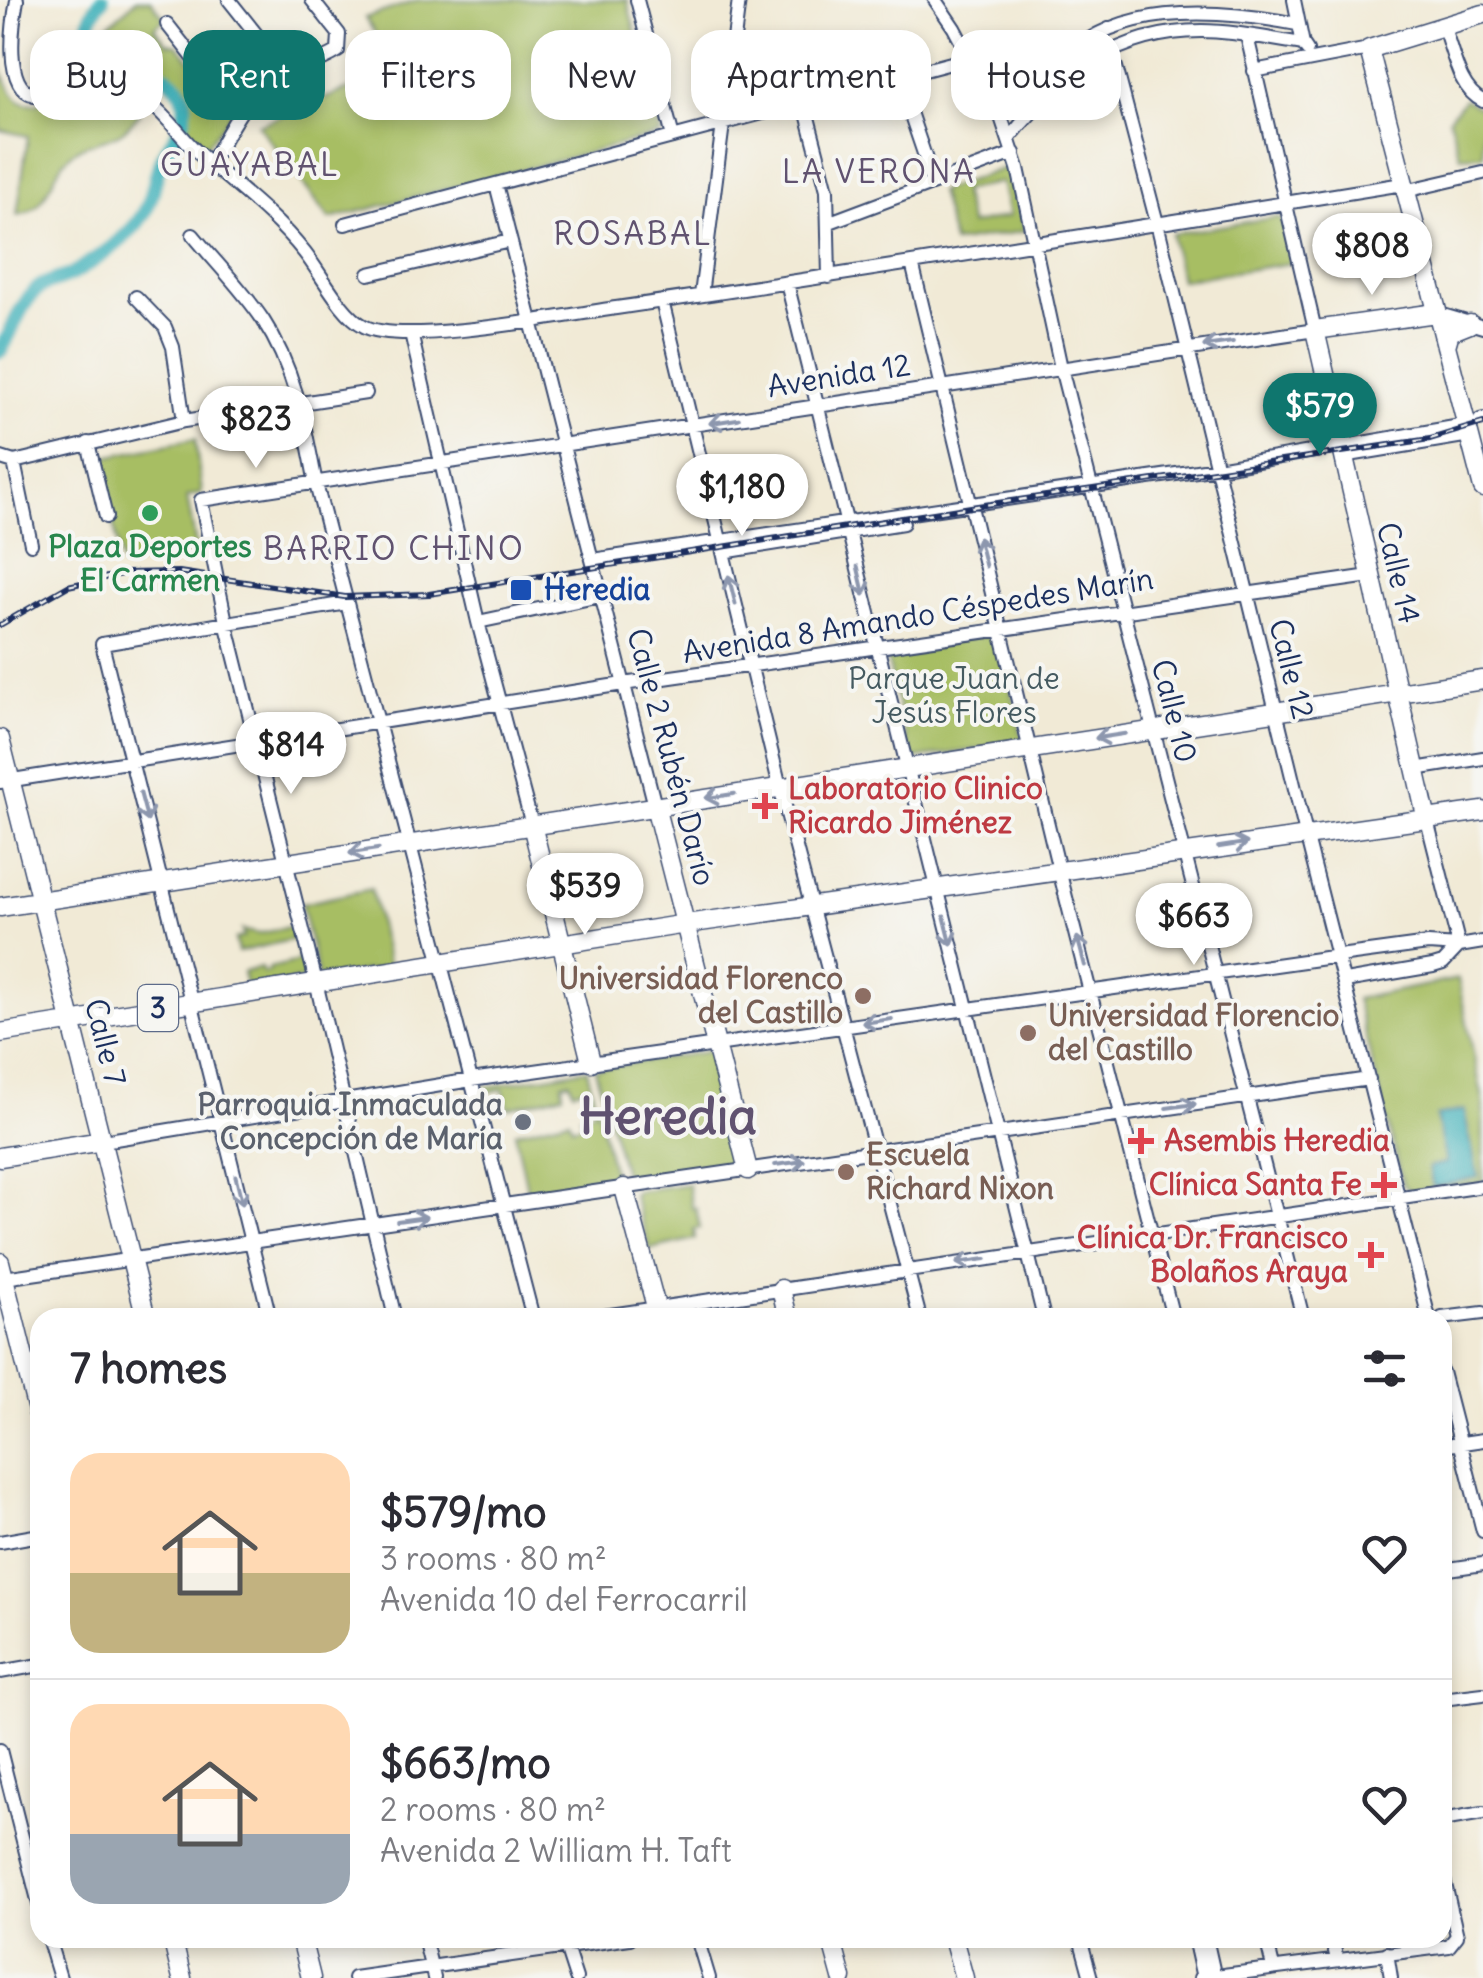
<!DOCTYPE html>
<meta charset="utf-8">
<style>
:root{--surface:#fff;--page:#f2f2f3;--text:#2b2b33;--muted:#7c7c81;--line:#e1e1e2;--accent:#0f766e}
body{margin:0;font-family:Delius,sans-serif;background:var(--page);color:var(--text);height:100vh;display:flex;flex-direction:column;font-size:38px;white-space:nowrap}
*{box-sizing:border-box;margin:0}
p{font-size:32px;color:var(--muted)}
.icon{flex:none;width:55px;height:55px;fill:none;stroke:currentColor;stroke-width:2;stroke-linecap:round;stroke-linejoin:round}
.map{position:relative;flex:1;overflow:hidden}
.panel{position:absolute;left:30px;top:1308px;width:1422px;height:640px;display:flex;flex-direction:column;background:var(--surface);border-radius:30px;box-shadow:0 5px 15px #0003}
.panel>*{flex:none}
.hud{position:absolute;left:30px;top:30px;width:1425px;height:90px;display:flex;gap:20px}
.price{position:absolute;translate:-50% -85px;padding:0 22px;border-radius:35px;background:#fff;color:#222;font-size:32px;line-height:65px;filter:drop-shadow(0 2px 5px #0008)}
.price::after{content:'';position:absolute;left:50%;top:60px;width:30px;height:22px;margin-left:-15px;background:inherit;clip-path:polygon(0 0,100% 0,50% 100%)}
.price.current{background:var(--accent);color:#fff}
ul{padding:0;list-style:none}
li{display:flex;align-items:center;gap:30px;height:250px;padding:0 40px}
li+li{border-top:2px solid var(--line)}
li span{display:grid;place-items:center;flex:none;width:280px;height:200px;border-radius:30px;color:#555}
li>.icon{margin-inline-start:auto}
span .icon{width:120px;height:120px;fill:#fffc;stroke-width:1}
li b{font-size:42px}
h2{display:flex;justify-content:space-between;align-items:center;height:120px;padding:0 40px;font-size:42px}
.tag{padding:0 35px;border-radius:30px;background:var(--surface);box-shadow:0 5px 15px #0003;font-size:35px;line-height:90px}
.tag.current{background:var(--accent);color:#fff}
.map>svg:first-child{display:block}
</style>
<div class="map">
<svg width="1483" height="1978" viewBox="0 0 1483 1978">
<rect width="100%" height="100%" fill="#f6f6f2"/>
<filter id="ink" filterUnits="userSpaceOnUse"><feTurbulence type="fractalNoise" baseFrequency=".01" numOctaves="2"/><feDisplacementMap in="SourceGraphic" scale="20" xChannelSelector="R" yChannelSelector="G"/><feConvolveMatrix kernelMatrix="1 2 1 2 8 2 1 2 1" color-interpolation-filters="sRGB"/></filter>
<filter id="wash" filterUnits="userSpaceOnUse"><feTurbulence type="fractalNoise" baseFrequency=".0048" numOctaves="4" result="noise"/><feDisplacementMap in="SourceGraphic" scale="40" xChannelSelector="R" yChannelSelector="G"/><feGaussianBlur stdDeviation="2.25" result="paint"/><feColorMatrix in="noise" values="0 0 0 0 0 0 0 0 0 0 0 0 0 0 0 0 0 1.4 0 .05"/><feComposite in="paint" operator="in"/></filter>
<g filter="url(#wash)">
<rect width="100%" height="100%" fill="#f1ead6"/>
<path fill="#a7be63" stroke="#617660" stroke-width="2.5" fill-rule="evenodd" d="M136,0h15l14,19 -11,9 13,15 10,2 58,64 -31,40 -21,-20c22,-64 -43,-62 -79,-84l-3,-8 2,-7z
M418,0h209l34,134 -331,85 -72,-94 136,-54 -4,-15 -25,-38z
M0,63c19,65 38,33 80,31 24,-1 42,5 60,19 -5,6 -11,13 -17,18 -18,13 -38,8 -56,27 -20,21 -17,52 -50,57l11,-79 -28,-6z
M1464,99l19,10v46l-23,1 -11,-38z
M1010,166l15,65 -72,12 -14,-52zM1001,182l8,34 -39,9 -8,-34z
M1278,217l4,3 10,43 -112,17 -9,-46z
M195,439l7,54 -15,4 10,54 -75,15 -22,-108z
M997,634l27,109 -113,16 -26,-108z
M371,889l18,78 -70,12 -18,-75z
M298,925l13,53 -64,11 -4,-17 18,-4 2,5 6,-2v-3l30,-7 -4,-22 -57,13 -3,-13 9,-2 -2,-7 16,4z
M1458,979l25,121v82l-67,13 -13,-10 -47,-186z
M711,1051l29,111 -114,18 -31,-111z
M587,1069l28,112 -87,13 -13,-62 54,-13 3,8 10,-3 -2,-9 13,-4 -6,-24 -14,4 -3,-10 -8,2 1,11 -55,14 -5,-19 -23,5 -1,-6z
M688,1184l4,24h4l4,20 -6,1 1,10 -45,10 -17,-53 3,-5z"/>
<path fill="#41b1ba" stroke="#2e708c" stroke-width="2.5" d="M1464,1110l14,67 -45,10 -4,-20 17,-4 -10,-47z"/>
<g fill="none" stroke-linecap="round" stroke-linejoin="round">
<path stroke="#41b1ba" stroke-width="15" d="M0,351c13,-20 21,-51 40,-64 11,-7 25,-8 36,-15 25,-16 60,-38 72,-67 6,-14 7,-30 13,-44 5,-13 18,-26 22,-40 13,-49 -41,-51 -70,-62 -30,-11 -30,-38 -11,-59"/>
</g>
</g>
<g filter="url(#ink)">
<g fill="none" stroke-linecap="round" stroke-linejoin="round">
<g stroke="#3b4b70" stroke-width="16">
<path id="minor" d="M17,0c-4,22 -14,87 17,95 10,2 22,-3 32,-4 29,-5 59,-6 84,12 17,13 29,31 44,46 37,34 78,63 110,103 17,21 37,62 60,74 37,21 203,-11 252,-18 263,-38 525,-82 787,-124
M229,0l59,74
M637,0l36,137
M935,0l19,28 47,89 17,51 43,200 242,950
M1294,0l9,44 4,6
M167,24l44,56 32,30
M1444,28c9,24 15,62 39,73
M1100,34l16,33 41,156 149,611 123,484
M1254,71l115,-22
M898,77l36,106
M804,102l23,88 2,87
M1001,117c28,-26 55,-56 87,-77 57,-37 146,-28 209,-16
M1010,137c51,-62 108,-106 192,-106 33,0 67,8 101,13
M211,162c16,-26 31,-60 55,-78 21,-16 50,-18 72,-33l1,-17 -27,-34
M496,184l159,622
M1405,191l78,-18
M830,222l184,-69
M345,224l625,-166
M193,235c23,28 50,55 70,85 33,50 42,107 53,164l217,834
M912,263l147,607 114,448
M369,274l141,-33
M787,283l257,1035
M701,295l38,-295
M136,297l29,30 8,20 11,74
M662,301l118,486 140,531
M1436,313l47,14
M411,333l67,289 54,203
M1480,420l3,-1
M88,443l18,74
M1343,456l127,-21
M1,458l13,4 170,-41 182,-28
M14,462l17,82
M723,552l180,-29
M592,560l625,-92 249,-43
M478,622l122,-26
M1415,769l68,-11
M0,782l623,-98 747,-108
M1427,820l32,126
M1345,981l88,-15 10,-3 16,-17
M103,1141l368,-61 868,-124 89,-12 31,2 24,-4
M4,1278l1365,-199
M270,1318l-168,-674 245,-41
M395,1318l-79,-336 -90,-360 -25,-122 1114,-170 -68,-294
M590,1318l893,-132
M1442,1318l41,-5
M1442,1372l41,159
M1442,1446l41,-6
M0,1542l40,-7
M1442,1570l41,-6
M0,1672l40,-7
M1442,1699l41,-5
M0,1750l40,158
M1442,1820l41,-7
M48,1938l12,40
M424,1938l10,40
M563,1938l13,40
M697,1938l12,40
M1080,1938l11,40
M1194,1938l9,40
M1206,1938l9,40
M1266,1938l7,29
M1332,1938l5,22
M1387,1953l4,25
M354,1978l276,-40
M1200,1978l249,-32 8,-10 -15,-65"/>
</g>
<g stroke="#3b4b70" stroke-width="21">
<path id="major" d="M1483,14l-114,35 114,439
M1446,346l4,-14 20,-8
M0,739l146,579
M655,806l93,364
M1427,820l-112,-490 121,-17
M532,825l59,237
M0,907l1483,-227
M0,1033l686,-109 797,-113
M0,1157l103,-16
M624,1188l35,130
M0,1262l40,160
M781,1289l7,29
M172,1938l10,40
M301,1938l10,40
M831,1938l11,40
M953,1938l11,40"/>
</g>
<use href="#minor" stroke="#fff" stroke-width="12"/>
<use href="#major" stroke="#fff" stroke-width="18"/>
<g stroke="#1b2f5e" stroke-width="6">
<path id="rail" d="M0,625l68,-39 58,-13 53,-1 166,25 84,-3 542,-87 459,-68 53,-16"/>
</g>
<use href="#rail" stroke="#f6f6f2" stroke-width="2.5" stroke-dasharray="8" stroke-linecap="butt"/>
</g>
<defs><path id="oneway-shaft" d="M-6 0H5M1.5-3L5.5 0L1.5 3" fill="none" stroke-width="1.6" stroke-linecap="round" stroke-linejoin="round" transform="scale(2.5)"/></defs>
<g stroke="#8d97ae">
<use href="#oneway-shaft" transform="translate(1218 344) rotate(172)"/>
<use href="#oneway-shaft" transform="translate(724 421) rotate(171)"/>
<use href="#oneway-shaft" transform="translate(982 552) rotate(-104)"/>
<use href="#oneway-shaft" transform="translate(861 581) rotate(77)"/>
<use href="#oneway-shaft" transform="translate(732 590) rotate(-104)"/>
<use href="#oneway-shaft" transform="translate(1110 736) rotate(171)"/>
<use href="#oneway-shaft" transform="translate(720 796) rotate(171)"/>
<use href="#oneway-shaft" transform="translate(144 807) rotate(75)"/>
<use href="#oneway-shaft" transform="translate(1233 845) rotate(-9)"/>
<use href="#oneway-shaft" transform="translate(364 851) rotate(171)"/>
<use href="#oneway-shaft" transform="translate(948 931) rotate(76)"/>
<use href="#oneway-shaft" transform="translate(1081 951) rotate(-105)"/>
<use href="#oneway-shaft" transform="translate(877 1021) rotate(172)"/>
<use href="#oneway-shaft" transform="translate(1181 1106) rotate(-8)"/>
<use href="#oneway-shaft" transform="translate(790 1163) rotate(-8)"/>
<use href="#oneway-shaft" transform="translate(239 1190) rotate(76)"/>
<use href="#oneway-shaft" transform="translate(412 1219) rotate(-8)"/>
<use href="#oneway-shaft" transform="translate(971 1261) rotate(172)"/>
</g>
</g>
<circle fill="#2e9e5b" stroke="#f6f6f2" stroke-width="4" cx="150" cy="513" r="10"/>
<rect fill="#1a4fb4" stroke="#f6f6f2" stroke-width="4" x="509" y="578" width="24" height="24" rx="5"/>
<g fill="#e0444e" stroke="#f6f6f2" stroke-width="4">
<path d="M760 791h10v10h10v10h-10v10h-10v-10h-10v-10h10z"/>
<path d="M1136 1126h10v10h10v10h-10v10h-10v-10h-10v-10h10z"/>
<path d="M1379 1170h10v10h10v10h-10v10h-10v-10h-10v-10h10z"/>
<path d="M1366 1240h10v10h10v10h-10v10h-10v-10h-10v-10h10z"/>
</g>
<g fill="#8d6e63" stroke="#f6f6f2" stroke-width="4">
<circle cx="863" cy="996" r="10"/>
<circle cx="1028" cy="1033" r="10"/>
<circle cx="846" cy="1172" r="10"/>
</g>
<circle fill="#6b7280" stroke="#f6f6f2" stroke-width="4" cx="523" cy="1122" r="10"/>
<g text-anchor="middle" stroke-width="8" stroke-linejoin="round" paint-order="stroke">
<rect fill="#f6f6f2" stroke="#5d6b8a" stroke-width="2.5" x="138" y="985" width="40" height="46" rx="8"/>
<g font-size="28" font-weight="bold" fill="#1b2f5e">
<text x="158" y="1018">3</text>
</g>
<g font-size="30" fill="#1b2f5e" stroke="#f6f6f2">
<text transform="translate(839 376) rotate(-9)" y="10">Avenida 12</text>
<text transform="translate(1398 573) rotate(77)" y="10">Calle 14</text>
<text transform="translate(918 616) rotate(-9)" y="10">Avenida 8 Amando Céspedes Marín</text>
<text transform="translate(1291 669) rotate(76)" y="10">Calle 12</text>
<text transform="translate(1174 711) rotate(76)" y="10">Calle 10</text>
<text transform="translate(671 757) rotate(75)" y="10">Calle 2 Rubén Darío</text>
<text transform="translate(105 1042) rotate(76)" y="10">Calle 7</text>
</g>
<g font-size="30" font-weight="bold" fill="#27864d" stroke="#f6f6f2">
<text x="150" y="557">Plaza Deportes<tspan x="150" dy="34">El Carmen</tspan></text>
</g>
<g font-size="30" font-weight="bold" fill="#164399" stroke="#f6f6f2" text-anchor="start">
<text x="544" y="600">Heredia</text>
</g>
<g font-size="30" fill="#455a60" stroke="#f6f6f2">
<text x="954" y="689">Parque Juan de<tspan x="954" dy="34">Jesús Flores</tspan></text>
</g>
<g font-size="30" font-weight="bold" fill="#be3a42" stroke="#f6f6f2" text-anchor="start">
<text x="788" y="799">Laboratorio Clinico<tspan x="788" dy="34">Ricardo Jiménez</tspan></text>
<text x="1164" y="1151">Asembis Heredia</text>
<text x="1362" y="1195" text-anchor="end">Clínica Santa Fe</text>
<text x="1348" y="1248" text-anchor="end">Clínica Dr. Francisco<tspan x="1348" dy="34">Bolaños Araya</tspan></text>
</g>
<g font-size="30" font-weight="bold" fill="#785e54" stroke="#f6f6f2" text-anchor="start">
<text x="843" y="989" text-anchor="end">Universidad Florenco<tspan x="843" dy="34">del Castillo</tspan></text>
<text x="1048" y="1026">Universidad Florencio<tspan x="1048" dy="34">del Castillo</tspan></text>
<text x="866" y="1165">Escuela<tspan x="866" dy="34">Richard Nixon</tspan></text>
</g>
<g font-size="30" font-weight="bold" fill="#5b616d" stroke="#f6f6f2" text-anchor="end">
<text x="503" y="1115">Parroquia Inmaculada<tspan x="503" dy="34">Concepción de María</tspan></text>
</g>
<g font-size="32" letter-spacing="2.5" fill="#605270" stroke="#f6f6f2">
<text x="250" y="176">GUAYABAL</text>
<text x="879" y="183">LA VERONA</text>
<text x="633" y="245">ROSABAL</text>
<text x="394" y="560">BARRIO CHINO</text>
</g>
<g font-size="50" font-weight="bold" fill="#605270" stroke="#f6f6f2">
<text x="668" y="1134">Heredia</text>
</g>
</g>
</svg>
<b class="price" style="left:1372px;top:298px">$808</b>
<b class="price current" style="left:1320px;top:458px">$579</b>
<b class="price" style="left:256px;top:471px">$823</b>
<b class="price" style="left:742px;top:539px">$1,180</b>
<b class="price" style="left:291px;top:797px">$814</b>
<b class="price" style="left:585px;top:938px">$539</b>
<b class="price" style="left:1194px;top:968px">$663</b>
<div class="hud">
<a class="tag">Buy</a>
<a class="tag current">Rent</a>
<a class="tag">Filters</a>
<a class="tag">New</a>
<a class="tag">Apartment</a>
<a class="tag">House</a>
</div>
<section class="panel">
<h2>7 homes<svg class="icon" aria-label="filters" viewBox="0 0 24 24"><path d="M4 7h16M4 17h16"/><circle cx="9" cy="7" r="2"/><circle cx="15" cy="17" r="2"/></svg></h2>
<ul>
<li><span style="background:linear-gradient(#ffd9b3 60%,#c2b280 0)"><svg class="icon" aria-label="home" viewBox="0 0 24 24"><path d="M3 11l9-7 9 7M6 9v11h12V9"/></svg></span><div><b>$579/mo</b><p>3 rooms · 80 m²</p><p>Avenida 10 del Ferrocarril</p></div><svg class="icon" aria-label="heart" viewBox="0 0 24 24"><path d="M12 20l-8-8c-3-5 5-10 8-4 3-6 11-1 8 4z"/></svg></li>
<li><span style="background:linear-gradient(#ffd9b3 65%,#9aa5b1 0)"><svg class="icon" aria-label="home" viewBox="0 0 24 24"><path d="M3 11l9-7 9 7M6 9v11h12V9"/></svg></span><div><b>$663/mo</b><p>2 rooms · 80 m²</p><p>Avenida 2 William H. Taft</p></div><svg class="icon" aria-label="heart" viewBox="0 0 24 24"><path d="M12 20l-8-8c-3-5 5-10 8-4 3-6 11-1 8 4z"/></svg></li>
</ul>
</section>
</div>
